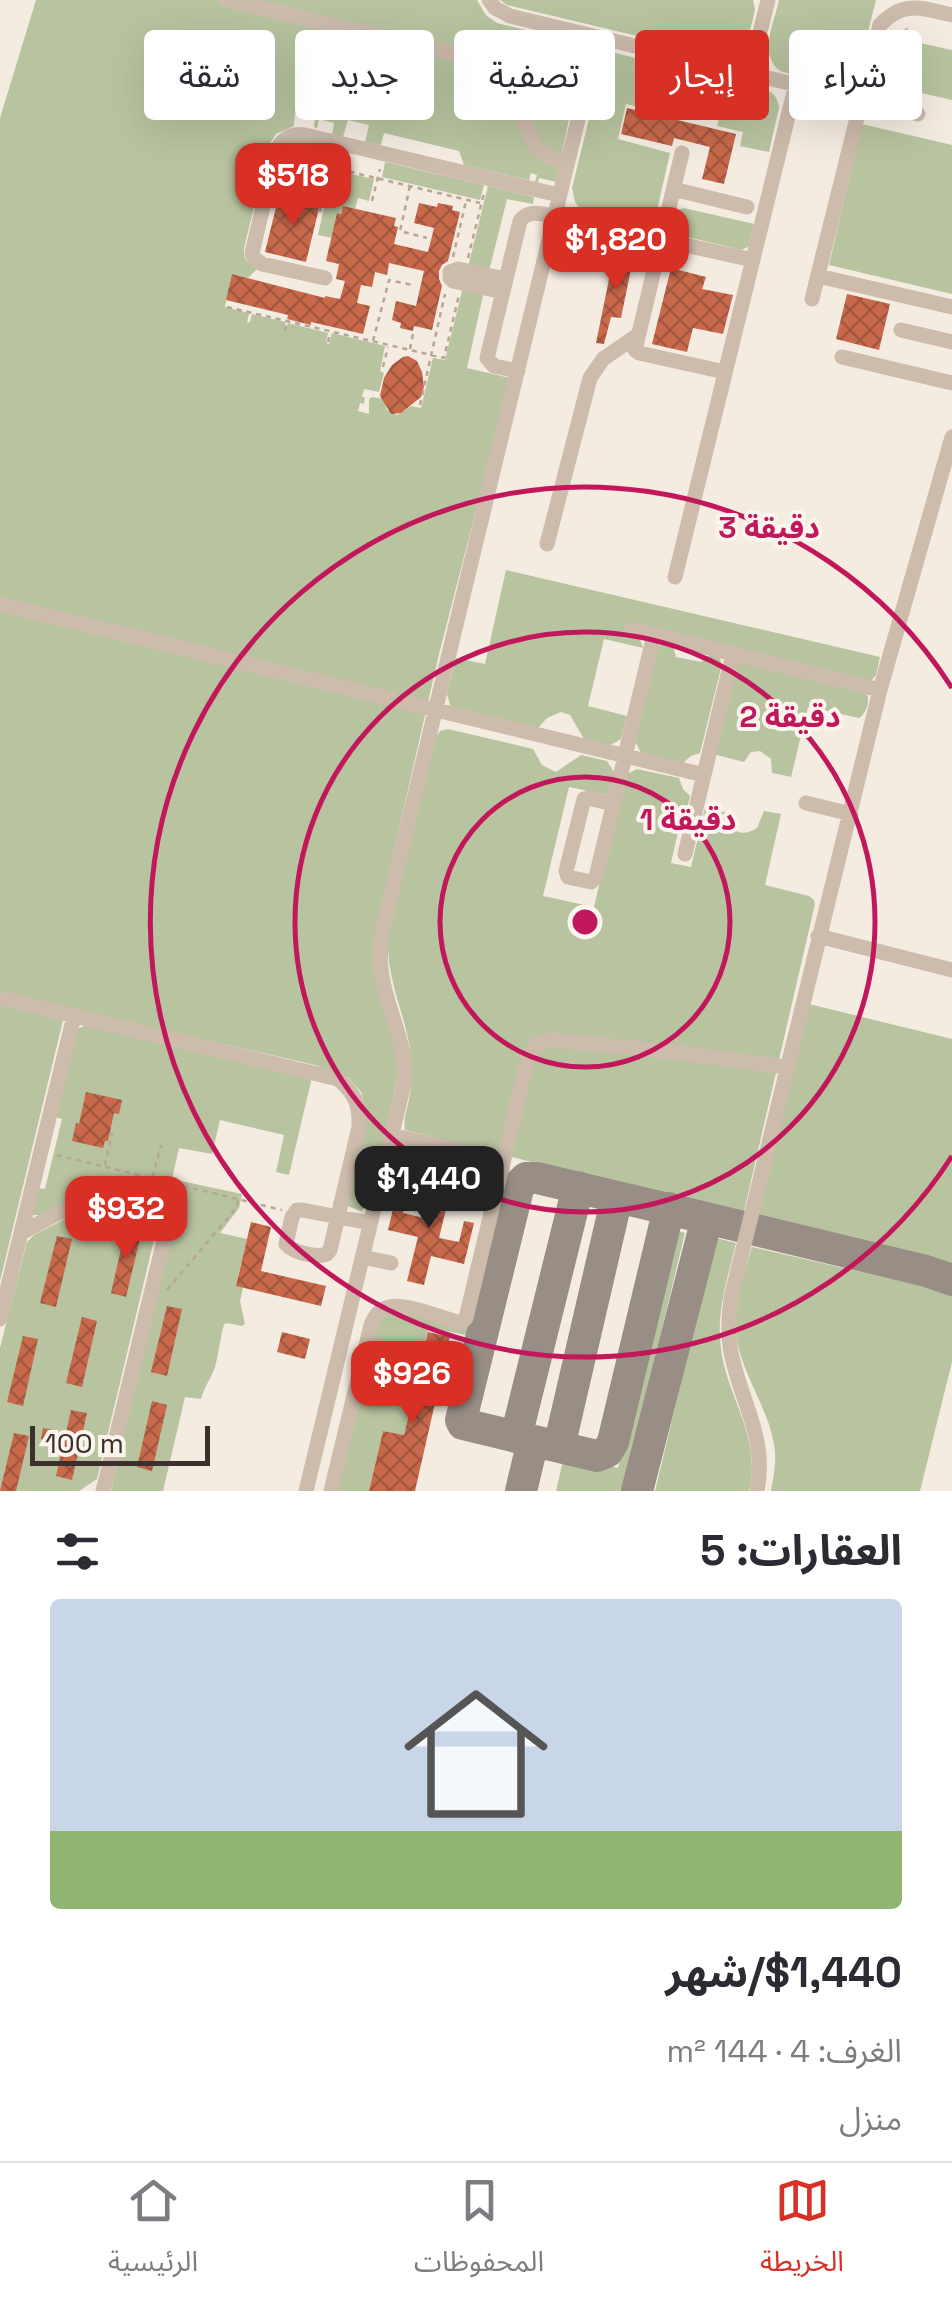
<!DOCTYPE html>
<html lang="ar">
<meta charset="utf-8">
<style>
:root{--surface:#fff;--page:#f2f2f3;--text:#2b2b33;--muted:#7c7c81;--line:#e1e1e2;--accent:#d93025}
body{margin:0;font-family:"Space Grotesk","Noto Sans Arabic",sans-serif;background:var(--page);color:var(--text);direction:rtl;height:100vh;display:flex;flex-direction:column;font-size:38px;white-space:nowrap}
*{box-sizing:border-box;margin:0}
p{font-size:32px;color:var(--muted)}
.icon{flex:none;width:55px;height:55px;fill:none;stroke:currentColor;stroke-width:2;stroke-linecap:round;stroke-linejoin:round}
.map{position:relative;height:1491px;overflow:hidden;direction:ltr}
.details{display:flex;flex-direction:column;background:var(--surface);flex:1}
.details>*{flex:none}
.banner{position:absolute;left:30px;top:30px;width:892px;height:90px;direction:rtl;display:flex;gap:20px}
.scale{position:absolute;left:30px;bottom:25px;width:180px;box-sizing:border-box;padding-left:10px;border:5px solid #3b302b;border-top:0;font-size:28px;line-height:35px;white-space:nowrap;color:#3b302b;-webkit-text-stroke:8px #fbf5ee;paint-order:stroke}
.price{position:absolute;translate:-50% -85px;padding:0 22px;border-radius:20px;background:var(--accent);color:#fff;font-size:32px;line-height:65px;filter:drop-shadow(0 2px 5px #0008)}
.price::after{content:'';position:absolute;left:50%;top:60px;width:30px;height:22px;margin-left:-15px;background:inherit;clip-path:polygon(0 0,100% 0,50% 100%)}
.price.active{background:#222;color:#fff}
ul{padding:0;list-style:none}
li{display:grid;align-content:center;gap:20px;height:530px;padding:0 50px}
li span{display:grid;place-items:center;height:310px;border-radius:10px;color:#555}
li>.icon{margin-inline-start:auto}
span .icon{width:180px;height:180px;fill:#fffc;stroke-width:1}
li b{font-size:42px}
h2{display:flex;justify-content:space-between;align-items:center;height:120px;padding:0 50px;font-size:42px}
.chip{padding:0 35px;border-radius:10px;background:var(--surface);box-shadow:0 10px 40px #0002;font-size:35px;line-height:90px}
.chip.active{background:var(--accent);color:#fff}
.tab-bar{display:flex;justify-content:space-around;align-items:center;height:140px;border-top:2px solid var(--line);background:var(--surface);font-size:28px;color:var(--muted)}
.tab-bar a{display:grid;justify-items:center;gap:5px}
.tab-bar .active{color:var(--accent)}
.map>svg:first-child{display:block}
</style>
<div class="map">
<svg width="952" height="1491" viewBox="0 0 952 1491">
<defs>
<pattern id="building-cross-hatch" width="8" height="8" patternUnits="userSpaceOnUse" patternTransform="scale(2.5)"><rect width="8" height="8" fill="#c8694b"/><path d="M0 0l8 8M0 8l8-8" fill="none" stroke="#a4573f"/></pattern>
</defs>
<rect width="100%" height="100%" fill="#f4ebe1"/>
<path fill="#b8c4a0" d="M36,0h441l9,15 11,8 83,20 4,4 -28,135 -17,-4 -1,4h-3l2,-7 -6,-2 -2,7 -65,-15 -5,-14 -75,-18 -3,12 -16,-3 4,-17 -21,-5 -5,17 -11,-2 2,-12 -15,-4 -2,9 -3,-1 1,-10 -20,-4 -1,13 -18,8 -6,9 -26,105c-1,10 3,17 14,20l-10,10 -16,-4 -7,33 24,6 -2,10 3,-1 2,-8 34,8 -2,10 4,-9 40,10 -2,9 3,2 3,-11 53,13 -5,25 4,2 -5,19 -15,-3 -2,7 3,2 -1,6 -4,-1 -2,8 11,3v-15l3,-2 11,2 4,11 10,5 14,-9 10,2 12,-50 12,2 18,-73 21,4 -17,77 43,10 -71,276 -64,280 21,111 2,31 -29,127 -8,8 -14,-5 18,-94 -1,-10 -3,-10 -12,-14 -34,-13 -249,-57 -66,273v-1163z
M500,0h253l2,10 -10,41 -15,7 -223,-53z
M779,0h97l-21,82c-21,9 -53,-5 -75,-11 -22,-16 -6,-48 -1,-71z
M908,27l-2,13 46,10v50l-78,-18 10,-38z
M612,52l71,18 -4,19 -13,-3 -7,26 -33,-8 -8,35 52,14 -16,71 -74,-16 -5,-6 -3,-14 32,-131 2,-4z
M729,82l38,8c8,4 11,9 12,18l-10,44 -29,-6 3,-14 -26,-6 9,-40z
M862,124l90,21v149l-123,-29z
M292,140l41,9 -12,51 -49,-10 10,-40z
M385,162l99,23 -4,15 -98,-23z
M332,170l42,9 -5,22 -11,-3 -3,11 -12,-3 -11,32 -14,-3z
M488,186l46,11 -1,7 -26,-5 -18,72 -21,-4z
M684,208l70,16 -5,22 -7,4 -63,-15 -7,-9 3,-14z
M506,570l374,87 -4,18 -4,5h-6l-236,-57 -3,12 13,4 3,9 -39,-9 -16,67 39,10 -6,23 -12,7 -25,-7 -14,-24 -9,-3 -14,6 -9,10 -85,-21 -3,-2 -3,-11 9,-36 29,6z
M663,644l10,2 3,11 25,5 9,-8 9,3 3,7 -22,89 -9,3 -8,7 -42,-10 -6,-12 22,-94z
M737,662l129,31c5,7 0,21 -7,25l-51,-11 -17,70 -19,-4 -1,-14 -11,-8 -9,1 -7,10 -31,-8z
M448,729l85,20 9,16 14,7 25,-17 26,6 7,11 -6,23 -39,-8 -26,109 51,11 31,-132 12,-6 42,9 4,11 7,7 -7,31h-4l-8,36 20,4 14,-59 23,5c0,19 14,25 29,15l7,-17 17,3 -16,71 44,11 5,4 1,4 -71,307 -11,1 -52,-12 -276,-70c-2,-11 2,-20 4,-31 3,-13 3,-26 2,-39 -3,-43 -25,-76 -23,-124l48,-199 4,-6z
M809,1004l143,35v226l-194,-48z
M89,1024l223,53 -23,98 -13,-3 8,-37 -64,-15 -8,34 -33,-6 -7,31 70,15 -3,14 -19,25 27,6 -11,46 7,2 -3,14 5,23 -3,2 -15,-3 -3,1c-4,14 -5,29 -9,43 -4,12 -11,20 -14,32l-16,-2 -22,94h-52l60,-262 -18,-35 -38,-9 -10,1 -65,29h-7l-2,-4 5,-23 9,1 17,-70 -7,-2 22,-88z
M504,1168l6,1 -41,167 -40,-9 -25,108 -21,-4 -14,60h-35l41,-167 18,-13 65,14z
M120,1200c17,2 36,2 38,23l-61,256 -18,12h-79v-143l27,-106 7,-7 60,-31z
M674,1230l11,3 -62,258h-67l8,-35 54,12z
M716,1238l20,5c-7,30 -18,63 -16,94 2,57 43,95 29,154h-94z
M752,1247l200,46v69l-32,129h-149c3,-16 6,-31 3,-47 -6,-36 -31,-68 -37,-104 -5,-31 7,-64 15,-93z"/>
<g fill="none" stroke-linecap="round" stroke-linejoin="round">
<path stroke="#988e86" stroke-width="32" d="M669,1208l-56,234 -6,10 -10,4 -134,-32 -2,-4 58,-235 7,-7h11c130,30 259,62 389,93l26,9
M516,1437l62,-250
M559,1447l58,-250
M521,1491l12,-50
M637,1491l70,-273"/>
</g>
<path fill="url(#building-cross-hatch)" d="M627,108l109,26 -12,50 -22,-5 8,-32 -36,-9 -2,8 -51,-12z
M279,195l41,9 -14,58 -41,-10z
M419,203l18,4 1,-4 15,3 -1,4 8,2 -12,49 -6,4 -3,6v8l3,7 -10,44 -18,-4 -1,5 -13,-3 1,-5 -9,-3 4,-19 20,5 8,-35 -35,-8 -2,12 -12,-3 -3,15 -11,-2 -4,18 13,3 -7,28 -52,-12v3l-24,-6 1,-4 -62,-15 6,-26 93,24v-2l15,3 5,-18 -9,-2 3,-15 -13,-3 11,-48 4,1 2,-8 53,12 -2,8 4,1 -4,17 34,8 6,-24 -20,-5z
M615,250l19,4 -13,64 -10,-1 -7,27 -8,-1z
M671,268l35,9 -4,12 31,6 -10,39 -30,-6 -6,24 -35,-8z
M847,294l43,10 -11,46 -43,-11z
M408,356l9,5 5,11 2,15 -3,10 -20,16 -10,1 -11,-18 4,-18 8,-13 11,-8z
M86,1092l36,8 -3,14 -5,-1 -6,28h-3l-2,7 -31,-7 4,-18 3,1z
M433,1179l19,5 -13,54 20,4 5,-21 10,2 -10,41 -33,-8 -7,29 -17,-4 11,-44 -30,-7 11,-46 10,3 -6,26 21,5z
M251,1222l20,5 -10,44 65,15 -5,20 -85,-20z
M126,1227l16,3 -16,67 -15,-4z
M57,1236l15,3 -16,68 -16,-4z
M167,1306l15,3 -15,67 -16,-4z
M82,1317l15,4 -15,66 -16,-4z
M282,1332l28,7 -5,20 -28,-7z
M428,1332l22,5 -35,154h-46l14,-60 21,4z
M23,1336l15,3 -15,67 -16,-4z
M152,1401l15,4 -15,66 -15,-4z
M71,1410l16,3 -15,67 -16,-4 7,-31 -22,-6 2,-11 23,5z
M14,1433l15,3 -13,55h-16z"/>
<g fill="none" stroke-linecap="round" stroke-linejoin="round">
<path stroke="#b9a596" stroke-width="2.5" stroke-dasharray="5 5" stroke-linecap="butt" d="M330,167l150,36
M410,186l-10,45 27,7
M372,201l8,-32
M320,212l13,-57
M453,257l13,-56
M468,258l16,-65
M227,307l217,51 15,-63
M285,331l2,-9
M373,341l16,-61 24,5
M328,342l2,-9
M410,349l3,-15
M383,367l5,-20
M420,405l25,-111
M57,1155l225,55
M105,1165l7,-32
M150,1187l11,-42
M167,1290l70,-83 1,-8"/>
<path stroke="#cdbbac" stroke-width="15" d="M226,0l254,60 26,9 24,13 52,18
M489,0l6,8 15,8 408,98
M483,62l32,40 22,47 14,9 16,4
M750,73l18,-73
M682,153l-47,197 4,3 86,19
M673,189l74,18
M818,276l134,31
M325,278l-63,-14 -8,-6 -2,-5 24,-101c5,-13 15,-19 29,-17l254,60
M503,292l-50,-11 -3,-3v-6l8,-3 48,10
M812,299l68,-274c23,-25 42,-17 72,-10
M901,330l51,12
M842,357l110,26
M518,371l-24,-5 -7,-8 33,-137c8,-12 22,-7 34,-5l199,44
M547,544l43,-166 13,-19 35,-24
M675,577l121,-493
M0,604l704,171
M631,629l249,61
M806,803l45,11
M613,804l-25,-6 -4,1 -18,72 2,6 23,5 5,-5 58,-242
M685,854l48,-200
M818,936l134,34
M0,998l338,81c17,14 22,26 21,48l-29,123 -3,4c-11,4 -33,-1 -41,-10l6,-27 5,-7h5l68,13
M392,1135l111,26
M21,1233c34,-17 94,-59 132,-32 12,9 14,21 12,35l-62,255
M362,1257l29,6
M0,1319l74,-303
M306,1491l99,-411c1,-38 -17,-68 -23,-104 -3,-17 -1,-33 1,-49l215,-890
M331,1491l40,-166c4,-9 8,-16 18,-18 15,-4 51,10 68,15h5l4,-4 62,-260 8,-14 16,-4 120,12 114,15
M757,1491c10,-51 -13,-83 -24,-130 -6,-22 -5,-42 -2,-63l149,-608 72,-253"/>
</g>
<g fill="none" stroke="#c2185b" stroke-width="5">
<circle cx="585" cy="922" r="145"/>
<circle cx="585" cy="922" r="290"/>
<path d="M952 1156A435 435 0 1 1 952 688"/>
</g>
<circle cx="585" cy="922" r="15" fill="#c2185b" stroke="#fbf5ee" stroke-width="5"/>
<g font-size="30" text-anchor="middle" font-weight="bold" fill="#c2185b" stroke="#fbf5ee" stroke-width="8" stroke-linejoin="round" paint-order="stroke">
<text x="769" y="538">3 دقيقة</text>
<text x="790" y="727">2 دقيقة</text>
<text x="688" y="830">1 دقيقة</text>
</g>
</svg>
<div class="scale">100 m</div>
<b class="price" style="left:293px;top:228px">$518</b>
<b class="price" style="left:616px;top:292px">$1,820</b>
<b class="price active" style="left:429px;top:1231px">$1,440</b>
<b class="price" style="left:126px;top:1261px">$932</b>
<b class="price" style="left:412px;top:1426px">$926</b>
<div class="banner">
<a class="chip">شراء</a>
<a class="chip active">إيجار</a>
<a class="chip">تصفية</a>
<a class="chip">جديد</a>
<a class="chip">شقة</a>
</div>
</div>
<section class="details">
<h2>العقارات: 5<svg class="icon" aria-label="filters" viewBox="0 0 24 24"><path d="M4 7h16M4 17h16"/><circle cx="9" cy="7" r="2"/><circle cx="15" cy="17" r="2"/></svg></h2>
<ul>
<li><span style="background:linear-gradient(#c9d6e8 75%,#8fb573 0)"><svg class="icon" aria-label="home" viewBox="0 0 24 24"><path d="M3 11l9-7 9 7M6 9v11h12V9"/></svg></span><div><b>$1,440/شهر</b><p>الغرف: 4 · 144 m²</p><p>منزل</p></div></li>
</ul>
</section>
<nav class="tab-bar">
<a class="active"><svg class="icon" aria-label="map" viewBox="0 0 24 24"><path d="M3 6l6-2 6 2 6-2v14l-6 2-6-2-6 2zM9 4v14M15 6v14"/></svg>الخريطة</a>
<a><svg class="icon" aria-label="saved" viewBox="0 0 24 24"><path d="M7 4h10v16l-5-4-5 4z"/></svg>المحفوظات</a>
<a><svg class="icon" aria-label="home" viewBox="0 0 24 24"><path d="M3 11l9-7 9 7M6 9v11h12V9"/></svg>الرئيسية</a>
</nav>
